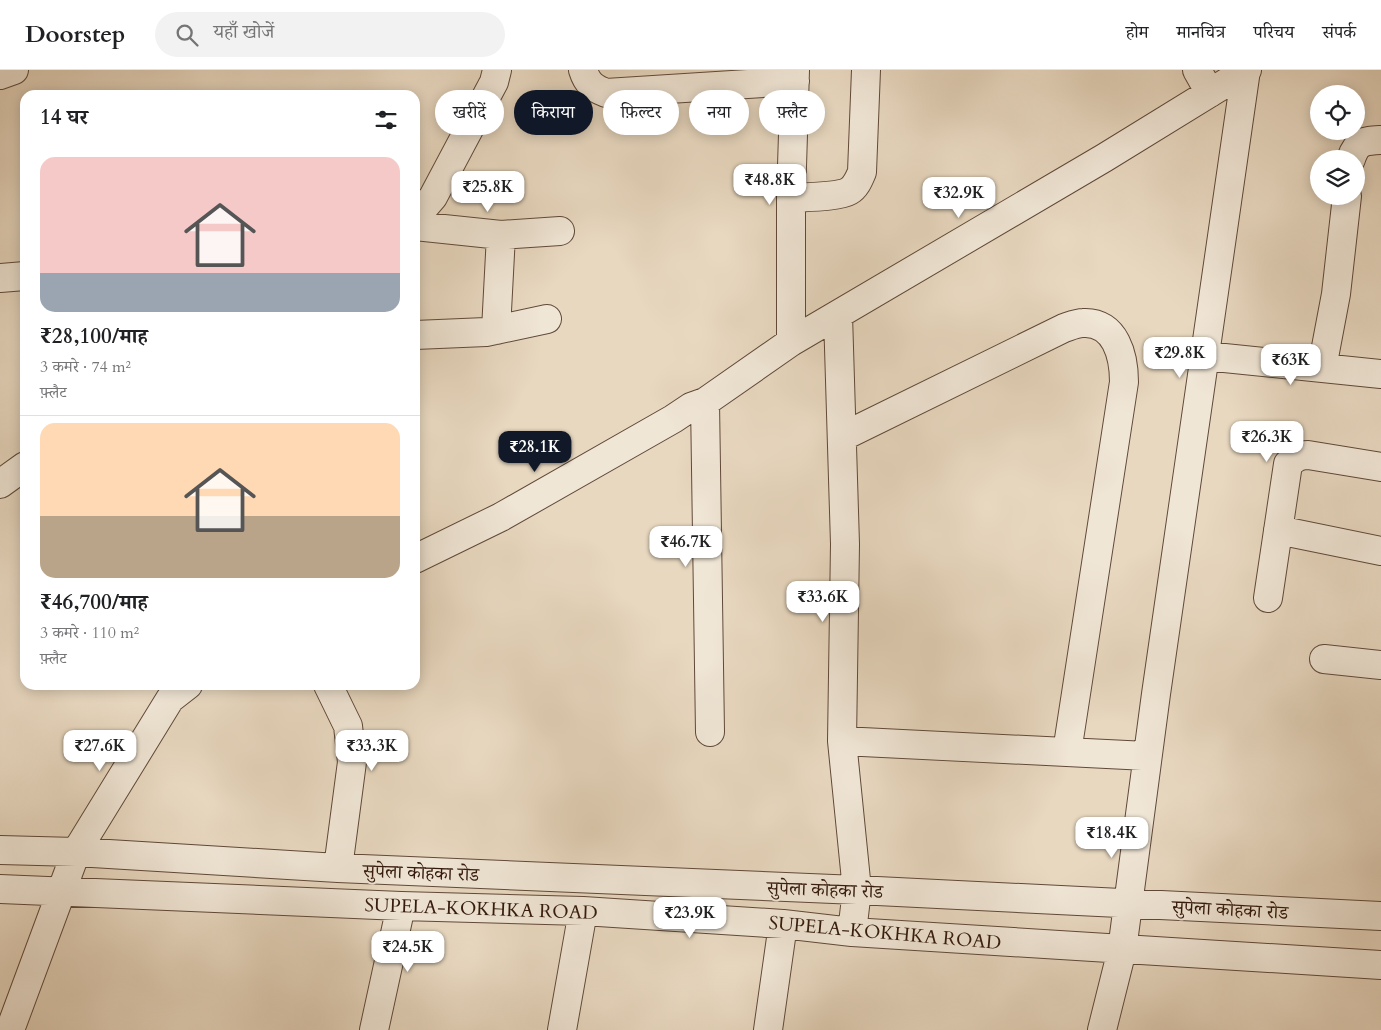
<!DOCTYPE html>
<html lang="hi">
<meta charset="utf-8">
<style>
:root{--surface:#fff;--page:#f2f2f2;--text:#202124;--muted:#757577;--line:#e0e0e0;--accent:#111827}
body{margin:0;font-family:Cardo,"Noto Serif Devanagari",serif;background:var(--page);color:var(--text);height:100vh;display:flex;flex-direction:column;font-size:19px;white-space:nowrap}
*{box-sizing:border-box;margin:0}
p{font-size:16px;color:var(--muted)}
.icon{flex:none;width:28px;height:28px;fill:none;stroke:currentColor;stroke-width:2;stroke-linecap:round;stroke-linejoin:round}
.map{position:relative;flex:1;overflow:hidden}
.side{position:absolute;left:20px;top:20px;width:400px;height:600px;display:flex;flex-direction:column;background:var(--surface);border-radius:15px;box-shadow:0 2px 12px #0003}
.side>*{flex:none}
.hud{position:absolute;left:435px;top:20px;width:475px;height:45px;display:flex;gap:10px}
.tools{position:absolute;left:1310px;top:15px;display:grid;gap:10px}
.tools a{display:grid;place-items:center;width:55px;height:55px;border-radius:50%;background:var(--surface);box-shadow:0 2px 12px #0003;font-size:25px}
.price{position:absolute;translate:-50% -42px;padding:0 11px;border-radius:10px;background:#fff;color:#222;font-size:16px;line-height:32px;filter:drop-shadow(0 1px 2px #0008)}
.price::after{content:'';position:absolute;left:50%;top:30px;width:15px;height:11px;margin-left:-8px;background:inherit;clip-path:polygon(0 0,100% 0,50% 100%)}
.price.current{background:var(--accent);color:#fff}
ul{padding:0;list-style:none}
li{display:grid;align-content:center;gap:10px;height:265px;padding:0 20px}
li+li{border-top:1px solid var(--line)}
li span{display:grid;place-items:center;height:155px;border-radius:15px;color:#555}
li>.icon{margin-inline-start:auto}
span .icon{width:90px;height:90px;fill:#fffc;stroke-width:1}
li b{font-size:21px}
h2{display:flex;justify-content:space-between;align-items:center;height:60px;padding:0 20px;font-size:21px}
.tag{padding:0 18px;border-radius:22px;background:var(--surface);box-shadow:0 2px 12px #0003;font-size:18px;line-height:45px}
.tag.current{background:var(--accent);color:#fff}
header{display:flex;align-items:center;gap:30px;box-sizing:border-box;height:70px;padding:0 25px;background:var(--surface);border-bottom:1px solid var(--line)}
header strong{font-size:24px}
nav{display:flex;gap:28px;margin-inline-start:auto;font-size:18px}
.search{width:350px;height:45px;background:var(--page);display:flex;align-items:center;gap:12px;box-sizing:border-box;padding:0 18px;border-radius:28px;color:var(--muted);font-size:19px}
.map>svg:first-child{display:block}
</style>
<header>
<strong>Doorstep</strong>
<div class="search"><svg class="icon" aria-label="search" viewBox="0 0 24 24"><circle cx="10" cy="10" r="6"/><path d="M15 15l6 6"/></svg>यहाँ खोजें</div>
<nav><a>होम</a><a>मानचित्र</a><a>परिचय</a><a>संपर्क</a></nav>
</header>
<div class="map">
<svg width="1381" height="960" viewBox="0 0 1381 960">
<rect width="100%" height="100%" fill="#e8d8c0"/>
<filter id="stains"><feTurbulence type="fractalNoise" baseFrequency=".004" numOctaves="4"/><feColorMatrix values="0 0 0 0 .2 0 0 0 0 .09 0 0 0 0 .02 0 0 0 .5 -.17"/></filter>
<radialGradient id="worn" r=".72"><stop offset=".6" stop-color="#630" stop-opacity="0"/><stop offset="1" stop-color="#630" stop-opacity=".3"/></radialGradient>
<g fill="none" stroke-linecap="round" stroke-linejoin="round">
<g stroke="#604939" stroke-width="30">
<path id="minor" d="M583,0c4,13 10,18 23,23l189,-12
M1197,0l13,23
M0,5l14,-5
M1351,89c6,-18 13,-18 30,-19
M791,128c13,-1 48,-1 58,-7 7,-4 10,-12 13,-19l4,-102
M415,148l18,-21 61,-115 3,-12
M415,156l86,9 59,-4
M0,208l25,-2
M838,245l7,229 -3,197 15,149 -5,42
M496,260l5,-95
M415,265l71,-3 61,-13
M791,272v-144l4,-128
M1205,286l176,18
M1322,298l14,-74 11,-98
M705,332l5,330
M842,367l222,-109c6,-2 13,-5 19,-5 33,-2 41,34 41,59l-57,370
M0,414l25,-18
M1278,460l103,21
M415,489l86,-42 172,-98 18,-12 14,-5 86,-60 313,-184 143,-88
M1268,528l20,-134c7,-6 11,-9 20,-9l73,12
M1324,589l57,6
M328,615l20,41 4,36 -14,106
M842,671l305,15
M0,780l76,2 262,16 519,22 524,26
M0,819l401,17 182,5 200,13 69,8 529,33
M10,960l66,-178 94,-153 18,-14
M374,960l27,-124
M562,960l21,-119
M768,960l15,-106
M1102,960l20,-80 34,-256 90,-624"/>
</g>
<use href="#minor" stroke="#f0e6d6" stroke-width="28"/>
</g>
<g text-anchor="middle" stroke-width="4" stroke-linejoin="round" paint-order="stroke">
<g font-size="19" fill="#33190c" stroke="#f0e6d6">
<text transform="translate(421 802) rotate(2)" y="7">सुपेला कोहका रोड</text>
<text transform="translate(825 819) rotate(2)" y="7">सुपेला कोहका रोड</text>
<text transform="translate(481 838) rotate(2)" y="7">SUPELA-KOKHKA ROAD</text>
<text transform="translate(1230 839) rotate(3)" y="7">सुपेला कोहका रोड</text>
<text transform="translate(885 862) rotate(5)" y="7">SUPELA-KOKHKA ROAD</text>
</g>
</g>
<rect width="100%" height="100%" filter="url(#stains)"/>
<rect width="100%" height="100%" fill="url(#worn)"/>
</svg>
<div class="tools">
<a><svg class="icon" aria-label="locate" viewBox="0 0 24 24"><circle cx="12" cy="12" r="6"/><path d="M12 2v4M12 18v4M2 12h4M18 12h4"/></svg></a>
<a><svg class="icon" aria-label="layers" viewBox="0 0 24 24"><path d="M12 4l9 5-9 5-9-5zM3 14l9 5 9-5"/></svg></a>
</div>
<b class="price" style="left:770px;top:136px">₹48.8K</b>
<b class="price" style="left:488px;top:143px">₹25.8K</b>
<b class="price" style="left:959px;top:149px">₹32.9K</b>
<b class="price" style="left:1180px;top:309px">₹29.8K</b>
<b class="price" style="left:1291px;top:316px">₹63K</b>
<b class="price" style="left:1267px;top:393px">₹26.3K</b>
<b class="price current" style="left:535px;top:403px">₹28.1K</b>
<b class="price" style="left:686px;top:498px">₹46.7K</b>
<b class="price" style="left:823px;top:553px">₹33.6K</b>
<b class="price" style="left:100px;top:702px">₹27.6K</b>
<b class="price" style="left:372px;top:702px">₹33.3K</b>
<b class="price" style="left:1112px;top:789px">₹18.4K</b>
<b class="price" style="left:690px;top:869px">₹23.9K</b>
<b class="price" style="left:408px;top:903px">₹24.5K</b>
<div class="hud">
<a class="tag">खरीदें</a>
<a class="tag current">किराया</a>
<a class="tag">फ़िल्टर</a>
<a class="tag">नया</a>
<a class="tag">फ़्लैट</a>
</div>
<section class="side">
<h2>14 घर<svg class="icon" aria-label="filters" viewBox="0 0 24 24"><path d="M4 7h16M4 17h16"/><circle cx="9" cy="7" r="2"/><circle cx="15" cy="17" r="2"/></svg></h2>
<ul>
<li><span style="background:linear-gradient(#f6c9c9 75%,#9aa5b1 0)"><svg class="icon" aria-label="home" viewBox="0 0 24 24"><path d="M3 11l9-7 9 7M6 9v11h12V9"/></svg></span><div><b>₹28,100/माह</b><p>3 कमरे · 74 m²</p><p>फ़्लैट</p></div></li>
<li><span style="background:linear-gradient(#ffd9b3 60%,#b9a48a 0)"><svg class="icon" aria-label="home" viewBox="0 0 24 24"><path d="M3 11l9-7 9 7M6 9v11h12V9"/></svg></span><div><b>₹46,700/माह</b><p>3 कमरे · 110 m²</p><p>फ़्लैट</p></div></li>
</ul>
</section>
</div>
